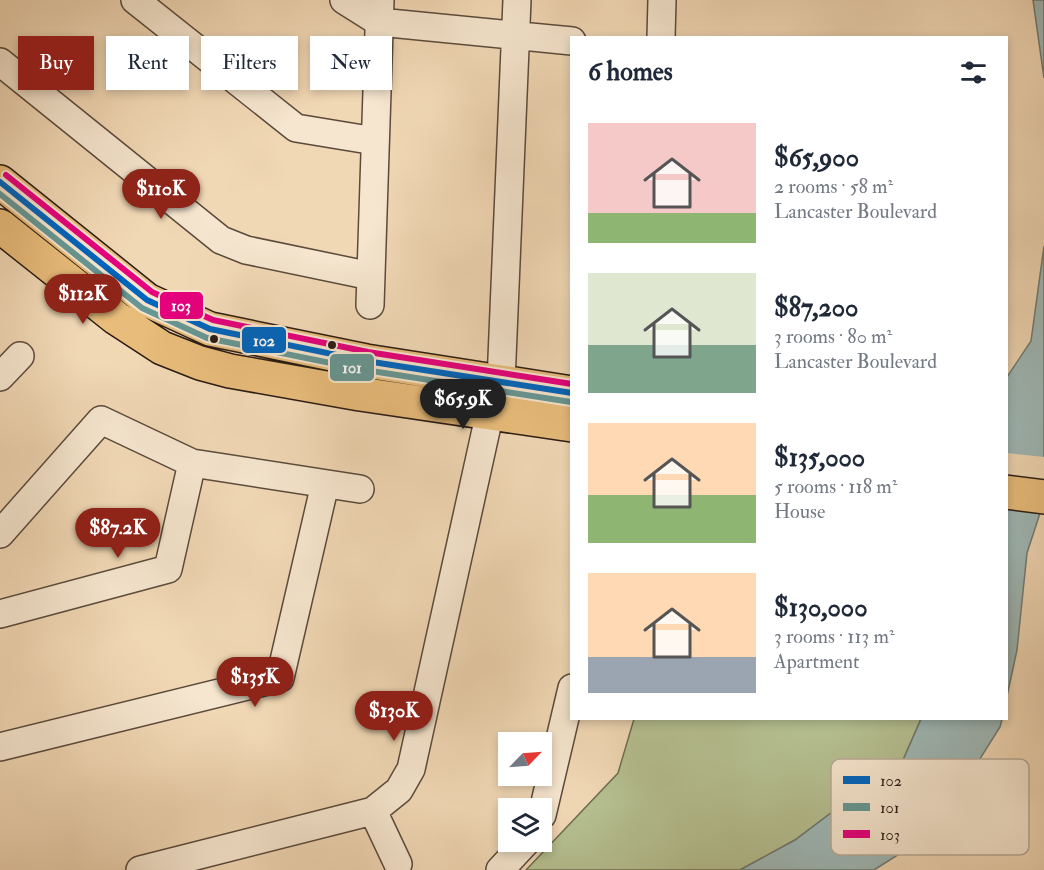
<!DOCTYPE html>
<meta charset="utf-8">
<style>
:root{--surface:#fff;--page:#f2f2f3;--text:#1f2937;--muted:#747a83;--accent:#8f2418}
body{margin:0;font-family:"IM FELL Double Pica",serif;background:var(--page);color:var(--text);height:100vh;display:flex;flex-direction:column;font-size:22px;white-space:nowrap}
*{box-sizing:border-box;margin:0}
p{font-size:20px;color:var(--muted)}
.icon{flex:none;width:33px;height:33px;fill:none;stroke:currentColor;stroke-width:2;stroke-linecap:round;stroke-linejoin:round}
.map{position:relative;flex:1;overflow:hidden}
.sheet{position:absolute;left:570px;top:36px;width:438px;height:684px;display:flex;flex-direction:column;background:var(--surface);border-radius:0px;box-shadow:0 3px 9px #0003}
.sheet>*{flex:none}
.banner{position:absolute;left:18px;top:36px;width:462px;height:54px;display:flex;gap:12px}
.needle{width:39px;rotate:65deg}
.buttons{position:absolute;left:498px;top:732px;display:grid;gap:12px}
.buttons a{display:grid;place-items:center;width:54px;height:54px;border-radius:0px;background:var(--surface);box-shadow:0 3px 9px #0003;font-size:30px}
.price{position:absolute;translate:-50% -51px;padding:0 14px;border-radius:21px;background:var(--accent);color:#fff;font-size:20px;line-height:39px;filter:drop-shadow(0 2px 3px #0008)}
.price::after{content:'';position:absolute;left:50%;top:36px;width:18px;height:14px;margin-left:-9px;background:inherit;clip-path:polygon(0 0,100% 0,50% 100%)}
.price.current{background:#222;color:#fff}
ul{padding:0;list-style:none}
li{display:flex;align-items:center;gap:18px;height:150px;padding:0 18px}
li span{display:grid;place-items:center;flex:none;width:168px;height:120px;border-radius:0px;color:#555}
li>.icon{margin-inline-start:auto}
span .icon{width:72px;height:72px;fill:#fffc;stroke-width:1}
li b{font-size:26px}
h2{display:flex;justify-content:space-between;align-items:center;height:72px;padding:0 18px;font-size:26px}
.pill{padding:0 21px;border-radius:0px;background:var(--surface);box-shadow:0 3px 9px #0003;font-size:21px;line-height:54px}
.pill.current{background:var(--accent);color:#fff}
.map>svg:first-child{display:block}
</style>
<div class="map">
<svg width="1044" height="870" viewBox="0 0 1044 870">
<rect width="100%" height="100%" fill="#f1d8b5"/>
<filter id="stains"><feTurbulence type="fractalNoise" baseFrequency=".00333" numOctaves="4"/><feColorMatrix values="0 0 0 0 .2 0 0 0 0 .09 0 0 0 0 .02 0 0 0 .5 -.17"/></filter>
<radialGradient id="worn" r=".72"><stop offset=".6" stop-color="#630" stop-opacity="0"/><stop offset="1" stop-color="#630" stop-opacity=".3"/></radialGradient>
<path fill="#b5c091" stroke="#6f6e52" stroke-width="1.5" d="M634,719h287l-21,48 -40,24 -65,49 -55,30h-214l92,-97z"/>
<path fill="#9eb8b7" stroke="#6f7975" stroke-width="1.5" d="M1033,0h11v78z
M1044,246v255l-17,52 -10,97 -10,46v-319l24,-36z
M921,719h81l-2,8 -41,65 -47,54 -38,24h-134l55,-30 65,-49 40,-24z"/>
<path fill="#f1d8b5" d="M1007,453l37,4v51l-37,-5z"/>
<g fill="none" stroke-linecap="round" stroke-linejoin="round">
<g stroke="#5b4a3c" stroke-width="30">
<path id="minor" d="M135,0l161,128 79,13
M344,0l35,22 193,19
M661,38l1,-38
M0,62l221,178 25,10 125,26
M370,305l10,-305
M0,377l20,-21
M501,382l16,-382
M0,534l101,-114 91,43 168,26
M0,614l168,-45 24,-106
M0,747l280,-69 45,-194
M373,811l25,53
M542,815l30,-127
M140,870l233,-59 26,-21 12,-21 79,-357
M500,870l26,-28"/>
</g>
<g stroke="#291b13" stroke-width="36">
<path id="major" d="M0,182l147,118 63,29 156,32 206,32
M0,226l116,92 46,30 38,15 30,8 130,23 212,31
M1006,492l38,5"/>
</g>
<use href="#minor" stroke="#f6e6cf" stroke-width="27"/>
<use href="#major" stroke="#e8bc7a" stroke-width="33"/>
<g stroke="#f6e6cf" stroke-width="10">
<path id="bus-1" d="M0,182l147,118 63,29 156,32 206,32"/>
</g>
<g stroke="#f6e6cf" stroke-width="10">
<path id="bus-2" d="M0,194l142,114 65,30 158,32 206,32"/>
</g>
<g stroke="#f6e6cf" stroke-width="10">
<path id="bus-3" d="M6,175l146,117 61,28 155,32 204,32"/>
</g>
<use href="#bus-1" stroke="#0065bd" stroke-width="6"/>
<use href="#bus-2" stroke="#669794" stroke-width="6"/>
<use href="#bus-3" stroke="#e5007d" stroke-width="6"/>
</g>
<g fill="#291b13" stroke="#f6e6cf" stroke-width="2">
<circle cx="214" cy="339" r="5"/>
<circle cx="332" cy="345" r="5"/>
</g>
<rect x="831" y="759" width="198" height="96" rx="9" fill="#f6e6cf" stroke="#b8a997" stroke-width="1.5"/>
<rect x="843" y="776" width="27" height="8" fill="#0065bd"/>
<rect x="843" y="803" width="27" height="8" fill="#669794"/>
<rect x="843" y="830" width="27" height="8" fill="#e5007d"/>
<g font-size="16" fill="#291b13">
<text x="880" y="786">102</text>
<text x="880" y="813">101</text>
<text x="880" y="840">103</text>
</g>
<g stroke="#f6e6cf" stroke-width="2">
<rect x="159" y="291" width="45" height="29" rx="6" fill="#e5007d"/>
<rect x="241" y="326" width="46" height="28" rx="6" fill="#0065bd"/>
<rect x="329" y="353" width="46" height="29" rx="6" fill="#669794"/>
</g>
<g font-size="16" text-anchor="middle" font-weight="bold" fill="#fff">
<text x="181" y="311">103</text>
<text x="264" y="346">102</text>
<text x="352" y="373">101</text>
</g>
<rect width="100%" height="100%" filter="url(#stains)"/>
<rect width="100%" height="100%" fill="url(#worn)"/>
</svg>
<div class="buttons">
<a><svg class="needle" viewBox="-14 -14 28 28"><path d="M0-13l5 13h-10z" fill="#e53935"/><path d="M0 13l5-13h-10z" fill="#747a83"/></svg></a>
<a><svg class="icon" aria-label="layers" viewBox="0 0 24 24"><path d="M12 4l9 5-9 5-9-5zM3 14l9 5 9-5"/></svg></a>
</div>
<b class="price" style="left:161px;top:220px">$110K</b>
<b class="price" style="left:83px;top:325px">$112K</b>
<b class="price current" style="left:463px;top:430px">$65.9K</b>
<b class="price" style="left:118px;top:559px">$87.2K</b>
<b class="price" style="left:255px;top:708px">$135K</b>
<b class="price" style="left:394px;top:742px">$130K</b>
<div class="banner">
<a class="pill current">Buy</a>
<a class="pill">Rent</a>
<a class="pill">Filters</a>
<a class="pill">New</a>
</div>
<section class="sheet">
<h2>6 homes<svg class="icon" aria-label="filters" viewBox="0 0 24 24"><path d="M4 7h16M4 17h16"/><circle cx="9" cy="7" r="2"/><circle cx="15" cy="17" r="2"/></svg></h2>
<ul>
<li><span style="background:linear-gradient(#f6c9c9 75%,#8fb573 0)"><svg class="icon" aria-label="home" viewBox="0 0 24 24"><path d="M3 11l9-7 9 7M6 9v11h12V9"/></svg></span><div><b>$65,900</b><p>2 rooms · 58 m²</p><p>Lancaster Boulevard</p></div></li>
<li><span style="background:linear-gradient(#dfe7d0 60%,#7fa58c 0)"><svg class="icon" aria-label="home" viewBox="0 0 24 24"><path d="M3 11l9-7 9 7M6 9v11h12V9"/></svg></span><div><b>$87,200</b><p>3 rooms · 80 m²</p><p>Lancaster Boulevard</p></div></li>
<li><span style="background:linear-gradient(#ffd9b3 60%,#8fb573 0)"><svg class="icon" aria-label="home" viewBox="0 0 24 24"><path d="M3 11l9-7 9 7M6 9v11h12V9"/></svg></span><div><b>$135,000</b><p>5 rooms · 118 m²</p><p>House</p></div></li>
<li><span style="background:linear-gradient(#ffd9b3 70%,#9aa5b1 0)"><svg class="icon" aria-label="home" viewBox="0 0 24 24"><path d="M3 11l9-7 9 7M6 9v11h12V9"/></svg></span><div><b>$130,000</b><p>3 rooms · 113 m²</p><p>Apartment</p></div></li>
</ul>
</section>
</div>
